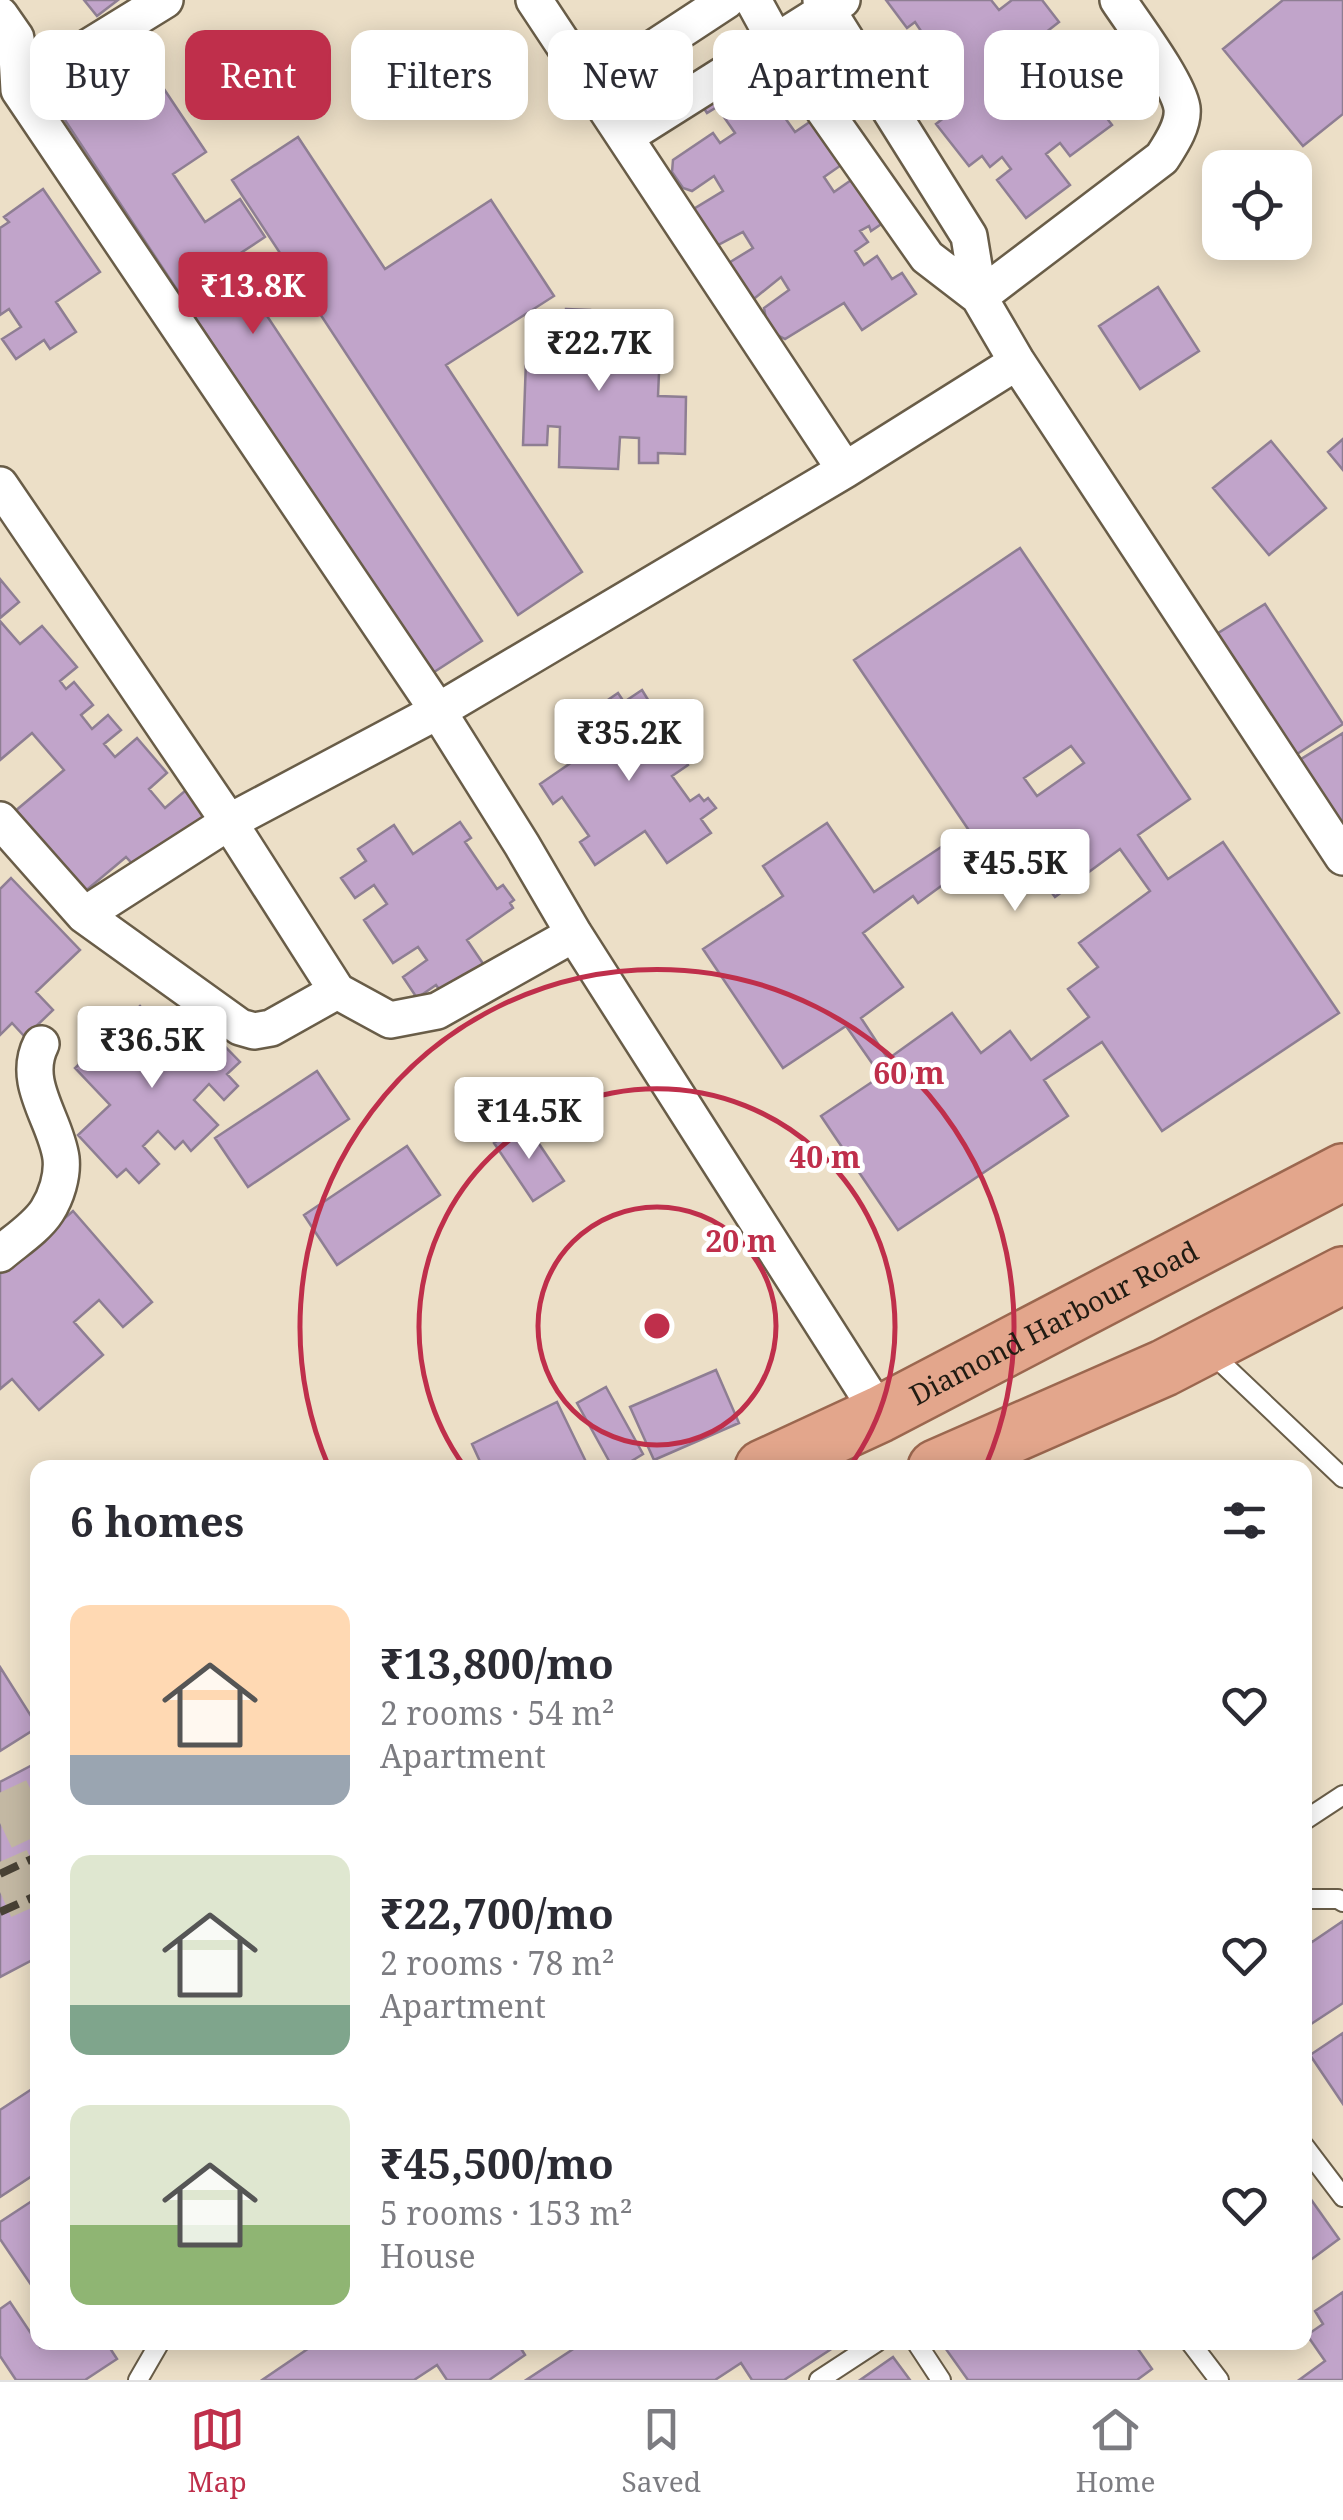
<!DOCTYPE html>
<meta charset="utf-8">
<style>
:root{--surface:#fff;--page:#f7f7f7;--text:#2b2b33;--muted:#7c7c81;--line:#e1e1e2;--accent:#bf2f4b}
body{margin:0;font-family:"Noto Serif",serif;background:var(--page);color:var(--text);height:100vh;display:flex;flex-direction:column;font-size:38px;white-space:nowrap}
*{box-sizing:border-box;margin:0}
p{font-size:32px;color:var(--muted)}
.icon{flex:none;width:55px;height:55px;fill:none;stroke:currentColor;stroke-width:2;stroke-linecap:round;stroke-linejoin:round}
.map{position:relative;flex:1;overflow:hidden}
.panel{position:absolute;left:30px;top:1460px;width:1282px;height:890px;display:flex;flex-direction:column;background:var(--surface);border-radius:20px;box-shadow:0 5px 25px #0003}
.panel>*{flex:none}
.banner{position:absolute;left:30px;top:30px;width:1285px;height:90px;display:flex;gap:20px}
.tools{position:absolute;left:1202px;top:150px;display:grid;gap:20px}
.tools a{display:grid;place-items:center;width:110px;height:110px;border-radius:20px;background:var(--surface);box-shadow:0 5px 25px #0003;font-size:50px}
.price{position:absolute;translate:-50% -85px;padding:0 22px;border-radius:10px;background:#fff;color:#222;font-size:32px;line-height:65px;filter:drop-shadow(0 2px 5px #0008)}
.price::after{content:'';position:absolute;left:50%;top:60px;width:30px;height:22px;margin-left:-15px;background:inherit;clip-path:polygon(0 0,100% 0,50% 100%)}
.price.current{background:var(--accent);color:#fff}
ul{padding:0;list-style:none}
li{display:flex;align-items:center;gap:30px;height:250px;padding:0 40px}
li span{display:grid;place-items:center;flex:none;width:280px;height:200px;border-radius:20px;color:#555}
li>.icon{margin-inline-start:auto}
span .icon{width:120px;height:120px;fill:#fffc;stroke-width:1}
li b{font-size:42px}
h2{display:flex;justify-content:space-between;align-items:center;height:120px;padding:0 40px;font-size:42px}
.tag{padding:0 35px;border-radius:20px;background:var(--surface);box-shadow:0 5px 25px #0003;font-size:35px;line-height:90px}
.tag.current{background:var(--accent);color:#fff}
.menu{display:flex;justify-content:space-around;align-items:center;height:140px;border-top:2px solid var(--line);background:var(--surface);font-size:28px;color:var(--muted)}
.menu a{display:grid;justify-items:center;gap:5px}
.menu .current{color:var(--accent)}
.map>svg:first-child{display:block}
</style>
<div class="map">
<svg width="1343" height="2380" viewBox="0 0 1343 2380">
<rect width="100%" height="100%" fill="#ecdfc7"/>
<path fill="#c1a4ca" stroke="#8e7e93" stroke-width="2.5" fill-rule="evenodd" d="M84,0h34l-21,16z
M886,0h105l8,10 13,-10h30l17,22 -28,22 9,12 21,-16 27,35 -28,21 11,15 19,-15 22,29 -42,31 -10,-13 -14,11 24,31 -44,33 -29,-38 14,-11 -9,-12 -12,10 -8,-11 -13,10 -33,-42 19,-15 -11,-14 -19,14 -31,-40 21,-16 -6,-8 14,-11 -8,-12 -8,6z
M1283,0h60v114l-40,32 -80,-97z
M134,44l72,108 -33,22 32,48 35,-23 25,38 -35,23 252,381 -51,33 -380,-575z
M763,70l10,16 -7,5 29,41 22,-15 30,44 -23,16 10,15 23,-16 29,45 -15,10 -2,-5 -9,5 8,11 -13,9 9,14 13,-9 15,23 10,-6 14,21 -54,36 -18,-27 -59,36 -17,-9 -4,-22 25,-18 -8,-13 -26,21h-15l-13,-34 26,-16 -10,-16 -27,14 -24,-36 31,-19 -9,-15 -22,15 -9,-3 -11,-16 1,-12 40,-27 7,10 15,-10 -18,-26 -10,6 -8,-12z
M298,137l87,132 106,-69 63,96 -108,69 136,207 -64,43 -286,-435z
M43,189l57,83 -44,30 20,30 -26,17 -6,-9 -28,19 -14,-20 19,-12 -12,-18 -9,6v-87l9,-6 -5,-5z
M1158,287l41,64 -59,38 -41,-63z
M566,309l24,1 -1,21 55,1 1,-5 16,1 -3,68 28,1 -1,57 -27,-1v10h-19v-25l-19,-1 -2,32 -59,-2 1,-40 -12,-1 -1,19h-24l4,-114 38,1z
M1343,439v31l-15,-18z
M1271,441l55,67 -57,47 -56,-67z
M1020,548l170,251 -52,36 30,44 55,-37 116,171 -177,118 -60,-89 -58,38 24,36 -170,114 -77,-114 60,-40 -35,-50 -63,42 -80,-119 80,-53 -20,-30 64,-43 47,69 94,-63 -114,-169zM1071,746l13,17 -47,33 -13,-18zM1120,849l30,42 -71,52 19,24 -30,22 21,28 -58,43 -21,-29 -29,22 -29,-40 -64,46 -27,-41 42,-31 -40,-54 50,-37 5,7 64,-47 22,30 28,-20 23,31z
M0,579l19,23 -19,16z
M1265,604l78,120 -49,32 -79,-121z
M0,621l20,23 22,-18 35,41 -17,14 6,8 8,-7 19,23 -12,10 11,14 16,-14 13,15 -17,14 11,13 22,-19 30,35 -18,16 16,19 27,-23 21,24 -74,62 -13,-14 -43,36 -69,-81 50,-42 -32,-37 -32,27z
M642,690l8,13 -5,4 6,9 -11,8 9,13 18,-12 22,31 -4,3 3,6 -16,11 18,25 9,-6 5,6 4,-3 8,10 -15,11 10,14 -44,30 -22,-32 -50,34 -15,-23 9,-6 -27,-39 -9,7 -13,-20 54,-37 -17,-26 41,-28 6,9z
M1343,733v98l-45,-70z
M460,822l11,16 -6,4 32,47 6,-4 11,15 -4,3 3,5 -46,32 19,28 -42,28 -8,-11 -19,13 -14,-21 24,-17 -9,-13 -25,16 -29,-43 23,-16 -13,-19 -19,13 -14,-20 25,-17 -8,-12 36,-24 19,29z
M11,878l69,72 -44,42 17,18 -28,27 -13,-14 -12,12v-146z
M140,1006l38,41 25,-23 37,38 -13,12 11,12 -14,14 -15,-16 -15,16 24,25 -27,26 -8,-10 -8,8 -17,-18 -15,15 16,18 -20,19 -13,-14 -9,8 -39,-42 32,-30 -35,-37z
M317,1071l32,48 -101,68 -33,-49z
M525,1123l39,58 -31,20 -39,-58z
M407,1146l33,49 -103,70 -33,-50z
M73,1211l79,91 -29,25 -24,-27 -25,22 29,33 -64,55 -27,-31 -12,10v-115z
M716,1370l23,53 -85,37 -24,-53z
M606,1387l37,67 -23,14h-7l-36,-65z
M557,1402l32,66h-106l-11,-24z
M0,1667l38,60 -38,24z
M38,1762v195l-38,20v-195z
M1343,1921v82l-38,25v-96l7,10z
M1343,2033v71l-33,-49z
M38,2085v87l-38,25v-87z
M1305,2191l34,48 -34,25z
M38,2197v98l-38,-56v-17z
M1343,2292v88h-44l26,-19 -18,-26 16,-11 -8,-13z
M10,2302l30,45 7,-5h59l11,17 -32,21h-69l-16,-24v-47z
M318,2342h199l8,13 -36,25h-42l-10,-15 -23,15h-152z
M584,2342h258l-58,38h-32l-11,-17 -26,17h-189z
M948,2342h185l19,27 -15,11h-169l-25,-35z
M893,2357l17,23h-50z"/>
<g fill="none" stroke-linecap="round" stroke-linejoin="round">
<path stroke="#c3b8a3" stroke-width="55" stroke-dasharray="55 28" stroke-linecap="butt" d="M0,1823l38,-18
M0,1892l38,-17"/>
<g stroke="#695d48" stroke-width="22">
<path id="service" d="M1209,1351l134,127
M1305,1820l38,-25
M1305,1899h33l5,3
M1305,2147l38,50
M916,2342l25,38
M1190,2342l29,38
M138,2380l22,-38
M819,2380l58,-38"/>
</g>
<g stroke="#695d48" stroke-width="40">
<path id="minor" d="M165,0l-146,90 419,621 84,134 52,89 306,480
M534,0l311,470
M753,0l23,42 151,215 52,40
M821,0l148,236 10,61 38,65 326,495
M0,15l16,23 3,52
M593,88l134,-88
M625,137l217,-137
M979,297l183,-139c9,-14 22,-33 20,-50 -4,-26 -49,-85 -64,-108
M0,485l229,337 108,169
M0,820l84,95 156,112 14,4 17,-3 66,-37 53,29 47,-9 137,-77
M84,915l145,-93 209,-111 407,-241 172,-108
M0,1254c15,-13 36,-26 47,-43 9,-14 16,-35 14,-53 -5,-38 -40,-75 -20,-114"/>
</g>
<g stroke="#9b674f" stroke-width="60">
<g id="trunk">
<path id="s1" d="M763,1468l117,-54 463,-242"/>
<path d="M936,1468l228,-100 179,-93"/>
</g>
</g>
<use href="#service" stroke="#fff" stroke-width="18"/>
<use href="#minor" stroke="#fff" stroke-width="35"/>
<use href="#trunk" stroke="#e3a68c" stroke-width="55"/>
<path stroke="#484135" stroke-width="8" stroke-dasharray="20 10" stroke-linecap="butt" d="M0,1874l38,-18
M0,1912l38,-17"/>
</g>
<g fill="none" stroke="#bf2f4b" stroke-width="5">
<circle cx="657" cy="1326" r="119"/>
<path d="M464 1466A238 238 0 1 1 850 1466"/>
<path d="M328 1465A357 357 0 1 1 986 1465"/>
</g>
<g text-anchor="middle" stroke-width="10" stroke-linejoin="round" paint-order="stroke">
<g font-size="28" fill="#211c13" stroke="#fff">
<text dy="10" stroke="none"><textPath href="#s1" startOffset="325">Diamond Harbour Road</textPath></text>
</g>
</g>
<circle cx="657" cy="1326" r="15" fill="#bf2f4b" stroke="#fff" stroke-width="5"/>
<g font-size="30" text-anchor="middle" font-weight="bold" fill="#bf2f4b" stroke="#fff" stroke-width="10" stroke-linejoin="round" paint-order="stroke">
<text x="909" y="1084">60 m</text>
<text x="825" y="1168">40 m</text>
<text x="741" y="1252">20 m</text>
</g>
</svg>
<div class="tools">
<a><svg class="icon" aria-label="locate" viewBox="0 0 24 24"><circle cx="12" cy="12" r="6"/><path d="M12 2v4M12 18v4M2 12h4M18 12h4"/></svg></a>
</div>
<b class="price current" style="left:253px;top:337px">₹13.8K</b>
<b class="price" style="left:599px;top:394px">₹22.7K</b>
<b class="price" style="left:629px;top:784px">₹35.2K</b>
<b class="price" style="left:1015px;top:914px">₹45.5K</b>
<b class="price" style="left:152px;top:1091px">₹36.5K</b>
<b class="price" style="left:529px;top:1162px">₹14.5K</b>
<div class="banner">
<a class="tag">Buy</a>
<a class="tag current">Rent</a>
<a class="tag">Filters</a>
<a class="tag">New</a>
<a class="tag">Apartment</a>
<a class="tag">House</a>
</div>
<section class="panel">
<h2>6 homes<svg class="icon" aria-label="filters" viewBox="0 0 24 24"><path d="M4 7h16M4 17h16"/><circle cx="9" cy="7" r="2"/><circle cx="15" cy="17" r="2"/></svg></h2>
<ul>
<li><span style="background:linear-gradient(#ffd9b3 75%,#9aa5b1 0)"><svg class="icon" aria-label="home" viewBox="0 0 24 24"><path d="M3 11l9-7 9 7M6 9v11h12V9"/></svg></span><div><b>₹13,800/mo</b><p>2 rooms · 54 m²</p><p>Apartment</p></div><svg class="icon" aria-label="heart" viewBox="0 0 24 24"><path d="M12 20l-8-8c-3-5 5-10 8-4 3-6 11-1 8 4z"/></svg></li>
<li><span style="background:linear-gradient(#dfe7d0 75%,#7fa58c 0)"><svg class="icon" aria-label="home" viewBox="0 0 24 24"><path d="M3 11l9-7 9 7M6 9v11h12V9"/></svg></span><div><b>₹22,700/mo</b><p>2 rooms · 78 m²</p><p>Apartment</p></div><svg class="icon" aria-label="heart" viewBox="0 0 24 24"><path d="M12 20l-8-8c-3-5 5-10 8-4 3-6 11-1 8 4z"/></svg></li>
<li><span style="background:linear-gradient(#dfe7d0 60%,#8fb573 0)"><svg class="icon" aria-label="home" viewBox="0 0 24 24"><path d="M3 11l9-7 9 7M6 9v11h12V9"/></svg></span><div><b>₹45,500/mo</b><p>5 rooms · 153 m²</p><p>House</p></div><svg class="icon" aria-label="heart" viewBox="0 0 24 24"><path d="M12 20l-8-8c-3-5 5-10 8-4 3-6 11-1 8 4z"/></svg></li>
</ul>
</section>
</div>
<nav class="menu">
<a class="current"><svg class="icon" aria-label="map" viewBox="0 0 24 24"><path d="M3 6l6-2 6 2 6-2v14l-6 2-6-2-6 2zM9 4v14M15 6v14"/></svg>Map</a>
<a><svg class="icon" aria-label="saved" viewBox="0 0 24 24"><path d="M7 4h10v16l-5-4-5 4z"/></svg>Saved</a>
<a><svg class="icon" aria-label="home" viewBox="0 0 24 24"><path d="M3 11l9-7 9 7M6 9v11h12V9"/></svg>Home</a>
</nav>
